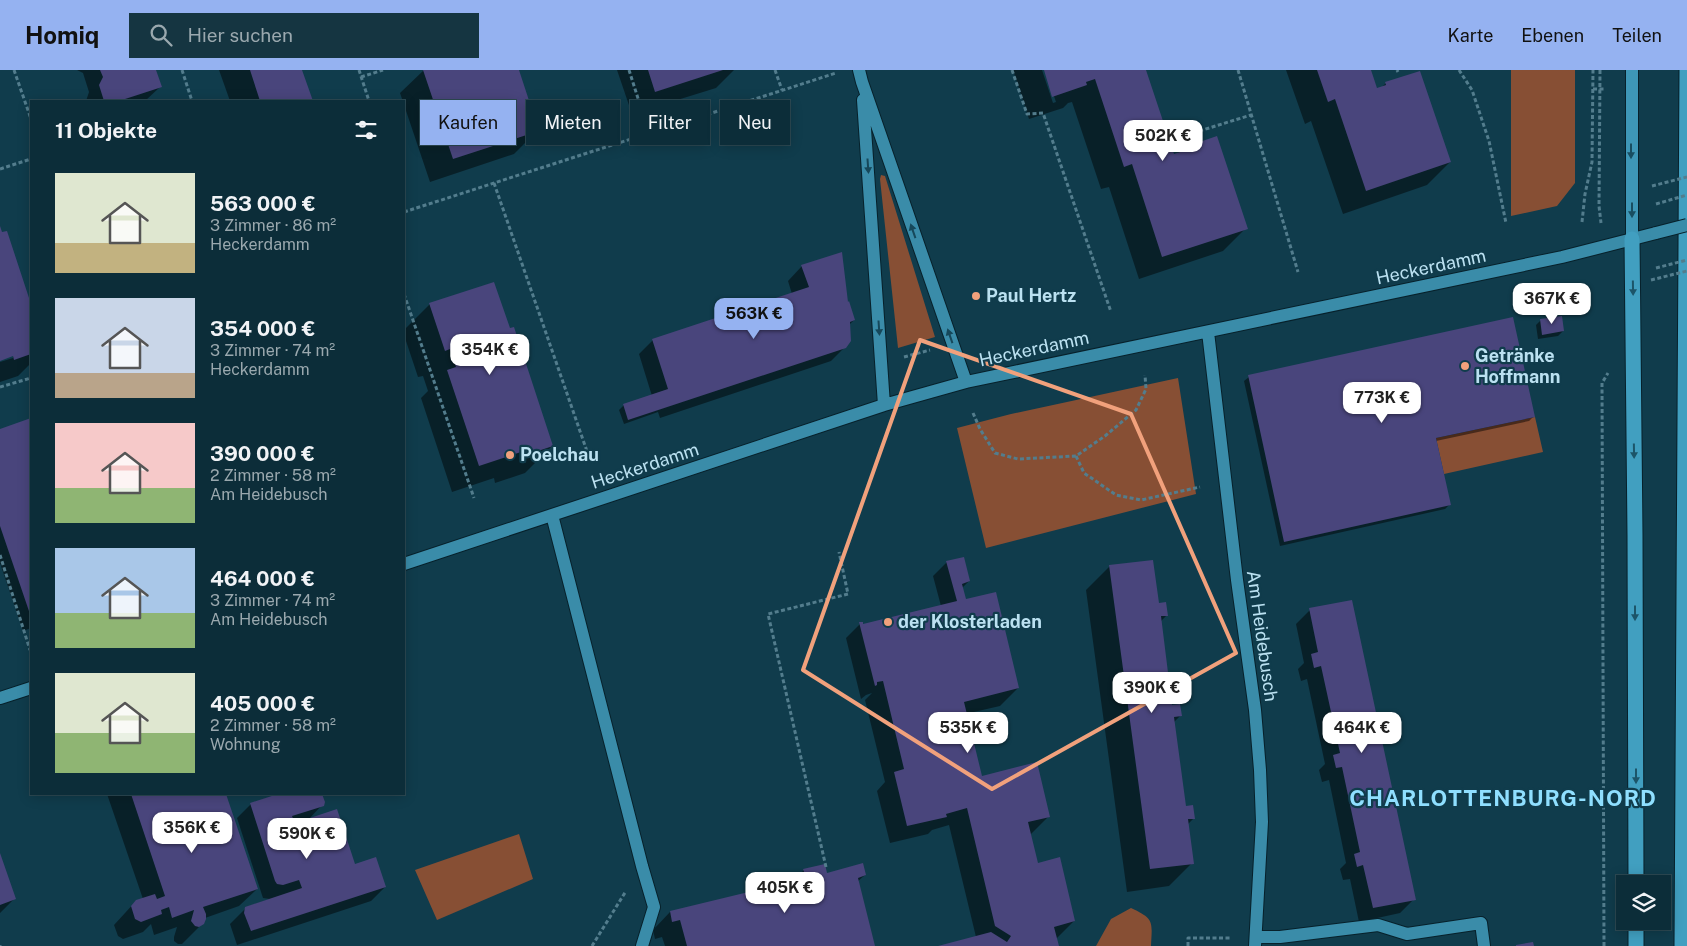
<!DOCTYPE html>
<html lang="de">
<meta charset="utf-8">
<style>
:root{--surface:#0c2d39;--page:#153541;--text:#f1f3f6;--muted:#9aa8ae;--line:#2c4953;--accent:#95b2f1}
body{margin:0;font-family:"Public Sans",sans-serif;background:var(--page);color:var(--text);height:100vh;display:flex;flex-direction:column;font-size:19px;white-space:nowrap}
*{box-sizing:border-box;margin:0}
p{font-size:16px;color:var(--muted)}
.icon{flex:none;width:28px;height:28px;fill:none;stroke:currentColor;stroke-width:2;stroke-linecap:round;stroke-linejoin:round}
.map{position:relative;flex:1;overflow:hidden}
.drawer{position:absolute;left:30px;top:30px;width:375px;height:695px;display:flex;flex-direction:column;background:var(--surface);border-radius:0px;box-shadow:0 2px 12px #0003,0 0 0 1px var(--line)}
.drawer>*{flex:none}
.hud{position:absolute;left:420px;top:30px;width:475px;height:45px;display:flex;gap:10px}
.controls{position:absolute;left:1616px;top:805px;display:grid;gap:10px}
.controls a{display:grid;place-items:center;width:55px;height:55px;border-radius:0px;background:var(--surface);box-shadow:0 2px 12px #0003,0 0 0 1px var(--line);font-size:25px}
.price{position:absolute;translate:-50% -42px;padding:0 11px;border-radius:10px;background:#fff;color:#222;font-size:16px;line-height:32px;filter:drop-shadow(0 1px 2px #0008)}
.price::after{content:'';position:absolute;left:50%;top:30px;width:15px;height:11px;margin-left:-8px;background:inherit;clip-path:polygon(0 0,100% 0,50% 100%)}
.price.active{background:var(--accent);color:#111}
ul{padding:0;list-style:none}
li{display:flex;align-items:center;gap:15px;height:125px;padding:0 25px}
li span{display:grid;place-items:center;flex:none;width:140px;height:100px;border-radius:0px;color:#555}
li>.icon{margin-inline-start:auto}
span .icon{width:60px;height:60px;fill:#fffc;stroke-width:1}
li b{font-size:21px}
h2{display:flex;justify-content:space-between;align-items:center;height:60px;padding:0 25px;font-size:21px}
.chip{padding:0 18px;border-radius:0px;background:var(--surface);box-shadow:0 2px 12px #0003,0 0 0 1px var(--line);font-size:18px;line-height:45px}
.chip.active{background:var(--accent);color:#111}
header{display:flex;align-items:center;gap:30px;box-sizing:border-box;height:70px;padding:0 25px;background:var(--accent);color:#111}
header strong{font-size:24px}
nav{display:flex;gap:28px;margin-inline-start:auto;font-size:18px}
.search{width:350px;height:45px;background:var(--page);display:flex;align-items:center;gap:12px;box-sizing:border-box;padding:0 18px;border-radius:0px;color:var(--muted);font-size:19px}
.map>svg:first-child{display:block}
</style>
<header>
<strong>Homiq</strong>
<div class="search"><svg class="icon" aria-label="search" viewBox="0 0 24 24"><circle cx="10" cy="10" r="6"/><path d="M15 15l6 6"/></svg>Hier suchen</div>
<nav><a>Karte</a><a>Ebenen</a><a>Teilen</a></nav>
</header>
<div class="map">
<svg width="1687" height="876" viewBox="0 0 1687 876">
<rect width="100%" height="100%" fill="#103c4c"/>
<path fill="#874f34" d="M1511,0h64v113l-18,23 -46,10z
M881,105l4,1 50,161 -37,11 -18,-169z
M1178,308l18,116 -210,54 -29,-120 54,-14z
M1535,347l8,35 -99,22 -8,-36z
M519,764l14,45 -96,41 -22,-50z
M1131,838c24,11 21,14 20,38h-55l15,-27z"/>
<path fill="#0007" d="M77,0h78l5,17 -15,14h-59l3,-9 -6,-19z
M219,0h82l10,31h-81z
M424,0h93l20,61 -23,23 -84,28 -30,-89z
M617,0h117l-18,18 -84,26z
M1013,0h29l11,33 3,-1 -11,-32h100l28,86 3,-1 6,-6 35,-11 29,90 -23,23 -84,28 -30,-92 -8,2 -29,-87 -4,1 -5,5 -34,11z
M1286,0h84l7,19 4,-1 5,-5 64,79 -23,23 -84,29 -32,-93 -6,3z
M0,159l2,5 4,-2 25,76v55l-13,13 -18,6v-20l13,-4v-3l-13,4z
M802,196l52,54 -5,5v18l-18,18 -171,57 -2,-6 -34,12 -5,-14 5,-5 28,-9 -13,-42 14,-14 139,-46 -4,-13z
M430,234l122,142 -27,27 -30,10 -1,-5 -42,14 -31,-94 7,-7 -5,-15 -5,1 -14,-42v-5z
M1561,247l2,14 -5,5 -20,3 -2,-14 4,-4z
M1249,307l285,39 -5,5 -93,20 14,63 -5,5 -165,37 -36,-165z
M31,349v209l-8,3 -23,-68v-133z
M947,492l22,19 -7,7 3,13 53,87 -18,18 -35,8 16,63 68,39 -19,19 7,29 37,57 -18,18 1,7h-116l35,-9 -27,-112 -17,5 -4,4 -38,9 -13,-52 8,-9 -20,-82 7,-7 -6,2 -5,4 -15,-61 14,-14 3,1 78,-19 -8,-30z
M1110,496l48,39 9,10 -7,7 11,85 9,9 -7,7 12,85 9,10 -7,7 5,38 -23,23 -42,6 -41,-302z
M1310,540l104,289 -14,14 -41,9 -9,-43 -7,1 -3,-11 6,-6 -17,-83 -7,2 -3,-12 6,-6 -18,-85 -6,2 -3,-12 6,-6 -8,-39z
M107,724h118l32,95 -18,17 -34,12 -4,7 -19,19h-4l-4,-3v-4l3,-10 -23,8 -3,-11 -8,8 -20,7 -5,-3 -4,-11 22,-24 7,-2z
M282,724h38l3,10 -15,16 46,45 31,22 -14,14 -134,44 -7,-21 17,-17 23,-8 -7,-1 -1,-3 -25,-77 14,-14z
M0,786l14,43 -14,14z
M804,800l23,4 38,1 -8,7 16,64h-208l-3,-9 -7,2 -2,-9 17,-18 121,-29z"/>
<path fill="#49457c" d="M100,0h56l6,17 -43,14h-15l-5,-16 4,-8z
M250,0h52l11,31h-53z
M423,0h96l20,61 -86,28z
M648,0h75l-68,22z
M1044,0h102l28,84 9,-3 -1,-3 35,-12 31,93 -86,28 -30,-93 -8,3 -29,-88 -9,3 1,3 -35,12z
M1317,0h54l6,18 9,-3 -1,-3 35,-11 31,91 -85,29 -31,-92 -7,3z
M0,156l2,6 5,-1 24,73v50l-17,6 -1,-4 -13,5z
M842,182l6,50 1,-1 6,19 -5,2 1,19 -5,7 -218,72 -5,-16 45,-15 -16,-50 157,-52 -8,-22z
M494,212l16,46 4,-1 39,119 -30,10 -2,-4 -42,14 -32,-96 9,-3 -6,-18 -5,2 -16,-48z
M1562,246l2,15 -22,4 -2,-16z
M1513,247l22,100 -99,21 15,67 -167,37 -36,-167z
M31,348v199l-31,-91v-97z
M964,487l6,24 -8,3 4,15 30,-7 23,96 -55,14 18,74 55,-14 13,55 -22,5 10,41 22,-6 15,64 -21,6 5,19h-121l53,-14 16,10 4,-6 -16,-10 -28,-118 -21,6 1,3 -40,9 -13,-54 10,-3 -21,-88 -6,1v3l-2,1 -16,-64h4v2l94,-23 -11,-40z
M1153,490l6,43 7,-1 2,14h-7l11,89 8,-1 2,12 -8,1 12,89 7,-1 2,14h-7l6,45 -44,5 -41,-304z
M1352,530l64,300 -43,8 -10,-43 -6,2 -3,-13 6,-2 -18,-85 -6,1 -3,-13 7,-2 -19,-87 -7,2 -3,-14 7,-2 -9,-44z
M131,724h95l32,95 -55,18 3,7v5l-2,5 -5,3 -4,-1 -4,-5 3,-11 -22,8 -3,-11 -8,3 1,4 -21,8 -6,-3 -4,-13 5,-6 19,-6 2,5 8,-3z
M278,724h44l3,8 -1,4 -32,10 3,7 42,-14 18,55 21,-7 10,30 -135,44 -7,-18 1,-6 57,-19 -3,-8 -16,5 -6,-1 -2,-3 -25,-78z
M0,783l16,46 -16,6z
M863,793l3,12 -8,3 17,68h-188l-7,-26 -8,2 -2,-11 136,-33 -3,-9 22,-5 2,9z
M1533,872l1,4h-18v-1z"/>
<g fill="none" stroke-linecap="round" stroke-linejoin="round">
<g stroke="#07212b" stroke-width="14">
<path id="minor" d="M859,0l3,12 104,300
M863,30l21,305
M1208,262l29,248 18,130 5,60 2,52 -7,124
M552,445l90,351 12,41 -12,39
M404,494l480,-159 82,-23 596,-125 94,-24
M0,628l31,-10
M1256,867h24l98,-12 29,9 74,-11 3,23"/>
</g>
<g stroke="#07212b" stroke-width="14">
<path id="major" d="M1632,0v169"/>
</g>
<g stroke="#07212b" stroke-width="17">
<path id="highway" d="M1632,169l3,296 1,349
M1636,851v25
M1682,876l5,-876"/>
</g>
<path stroke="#537d8d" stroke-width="3" stroke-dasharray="4 2.5" stroke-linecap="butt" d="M14,0l17,49
M182,0l10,31
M359,0l10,31
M629,0l20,63
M775,0l7,20
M1012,0l15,44 16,-1 68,199
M1238,0l60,202
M1397,0l1,2
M1459,0l13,20 17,51 17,82
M1600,0l-1,136 2,17
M361,7l22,-7
M1593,19h11
M1193,63l58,-18
M0,99l31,-10
M494,113l96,277
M404,142l432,-139
M1582,152l3,-28 7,-32 1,-92
M404,224l70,204
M904,287l26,-7
M0,317l31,-9
M973,343l7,16 15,24 23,6 58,-3 29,-20 31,-26 10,-21 -1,-14
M1076,386l8,17 32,22 25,5 59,-13
M0,485l30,95
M826,797l-58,-253 80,-20 -9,-42
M0,875v1
M592,876l34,-55
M1188,876v-8h44
M1604,876l-2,-563 6,-10"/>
<use href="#minor" stroke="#3a8ca9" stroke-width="12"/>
<use href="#major" stroke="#3e97b7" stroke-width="12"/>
<use href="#highway" stroke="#419fc0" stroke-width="15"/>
<g stroke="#07212b" stroke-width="14" stroke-linecap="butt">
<path id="minor-bridge" d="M1656,163l31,-8"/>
</g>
<path stroke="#537d8d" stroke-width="3" stroke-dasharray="4 2.5" stroke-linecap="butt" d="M1652,116l35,-9
M1656,134l31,-9
M1656,198l31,-8
M1651,210l36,-9"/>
<use href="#minor-bridge" stroke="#3a8ca9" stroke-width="12"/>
</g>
<defs><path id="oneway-solid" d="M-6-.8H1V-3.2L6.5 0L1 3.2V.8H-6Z" transform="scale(1.25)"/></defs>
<g fill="#194e61">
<use href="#oneway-solid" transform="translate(1631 81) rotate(90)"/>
<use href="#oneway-solid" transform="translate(1632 140) rotate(90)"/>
</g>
<g fill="#16485a">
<use href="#oneway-solid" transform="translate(868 96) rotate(86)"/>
<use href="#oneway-solid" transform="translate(913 161) rotate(-109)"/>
<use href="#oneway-solid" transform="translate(879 258) rotate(86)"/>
<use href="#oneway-solid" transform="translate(950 266) rotate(-109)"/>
</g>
<g fill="#1c5569">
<use href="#oneway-solid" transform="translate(1633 218) rotate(89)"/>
<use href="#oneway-solid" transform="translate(1634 381) rotate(89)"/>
<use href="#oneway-solid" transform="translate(1635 543) rotate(90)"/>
<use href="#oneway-solid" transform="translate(1636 706) rotate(90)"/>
</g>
<path fill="none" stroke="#f1a17c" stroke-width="4" stroke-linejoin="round" d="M920,270l211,74 105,239 -244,136 -189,-119z"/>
<g fill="#f1a17c" stroke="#103c4c" stroke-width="2">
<circle cx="976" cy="226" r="5"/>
<circle cx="1465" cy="296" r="5"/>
<circle cx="510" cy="385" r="5"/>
<circle cx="888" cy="552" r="5"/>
</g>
<g text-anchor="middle" stroke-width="4.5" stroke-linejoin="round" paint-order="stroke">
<g font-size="18" fill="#bbe1f1" stroke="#103c4c">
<text transform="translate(1431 197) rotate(-12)" y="6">Heckerdamm</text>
<text transform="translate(1034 279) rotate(-12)" y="6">Heckerdamm</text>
<text transform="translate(645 396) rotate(-18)" y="6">Heckerdamm</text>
<text transform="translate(1262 566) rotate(82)" y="6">Am Heidebusch</text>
</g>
<g font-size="18" font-weight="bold" fill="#bbe1f1" stroke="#103c4c" text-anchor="start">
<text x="986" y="232">Paul Hertz</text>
<text x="1475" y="292">Getränke<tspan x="1475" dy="21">Hoffmann</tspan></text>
<text x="520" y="391">Poelchau</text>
<text x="898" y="558">der Klosterladen</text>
</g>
<g font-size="22" font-weight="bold" letter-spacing="1" fill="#8fdfff" stroke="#103c4c">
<text x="1503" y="736">CHARLOTTENBURG-NORD</text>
</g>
</g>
</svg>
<div class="controls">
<a><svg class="icon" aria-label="layers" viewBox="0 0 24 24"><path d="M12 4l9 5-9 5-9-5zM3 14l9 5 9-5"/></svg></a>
</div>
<b class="price" style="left:1163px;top:92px">502K €</b>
<b class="price" style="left:1552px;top:255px">367K €</b>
<b class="price active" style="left:754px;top:270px">563K €</b>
<b class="price" style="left:490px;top:306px">354K €</b>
<b class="price" style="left:1382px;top:354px">773K €</b>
<b class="price" style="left:1152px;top:644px">390K €</b>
<b class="price" style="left:968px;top:684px">535K €</b>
<b class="price" style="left:1362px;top:684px">464K €</b>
<b class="price" style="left:192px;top:784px">356K €</b>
<b class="price" style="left:307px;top:790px">590K €</b>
<b class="price" style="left:785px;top:844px">405K €</b>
<div class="hud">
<a class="chip active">Kaufen</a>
<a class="chip">Mieten</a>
<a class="chip">Filter</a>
<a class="chip">Neu</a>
</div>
<section class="drawer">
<h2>11 Objekte<svg class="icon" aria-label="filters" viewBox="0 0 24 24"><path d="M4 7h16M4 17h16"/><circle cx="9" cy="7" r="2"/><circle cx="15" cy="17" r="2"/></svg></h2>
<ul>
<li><span style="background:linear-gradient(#dfe7d0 70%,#c2b280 0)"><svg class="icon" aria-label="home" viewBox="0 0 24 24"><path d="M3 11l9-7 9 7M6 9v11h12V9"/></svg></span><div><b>563 000 €</b><p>3 Zimmer · 86 m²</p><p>Heckerdamm</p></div></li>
<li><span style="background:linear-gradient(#c9d6e8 75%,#b9a48a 0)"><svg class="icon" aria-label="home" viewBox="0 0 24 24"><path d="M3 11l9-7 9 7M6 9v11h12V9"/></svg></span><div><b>354 000 €</b><p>3 Zimmer · 74 m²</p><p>Heckerdamm</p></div></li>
<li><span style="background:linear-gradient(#f6c9c9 65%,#8fb573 0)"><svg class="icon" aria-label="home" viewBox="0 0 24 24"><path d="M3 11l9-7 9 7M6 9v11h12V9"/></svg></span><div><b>390 000 €</b><p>2 Zimmer · 58 m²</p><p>Am Heidebusch</p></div></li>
<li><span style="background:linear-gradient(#a9c7e8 65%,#8fb573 0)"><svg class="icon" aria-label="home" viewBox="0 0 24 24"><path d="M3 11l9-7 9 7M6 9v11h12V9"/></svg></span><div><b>464 000 €</b><p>3 Zimmer · 74 m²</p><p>Am Heidebusch</p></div></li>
<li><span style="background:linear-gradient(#dfe7d0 60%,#8fb573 0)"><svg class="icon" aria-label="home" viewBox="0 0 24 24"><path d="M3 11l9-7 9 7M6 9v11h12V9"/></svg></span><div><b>405 000 €</b><p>2 Zimmer · 58 m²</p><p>Wohnung</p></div></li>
</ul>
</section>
</div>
